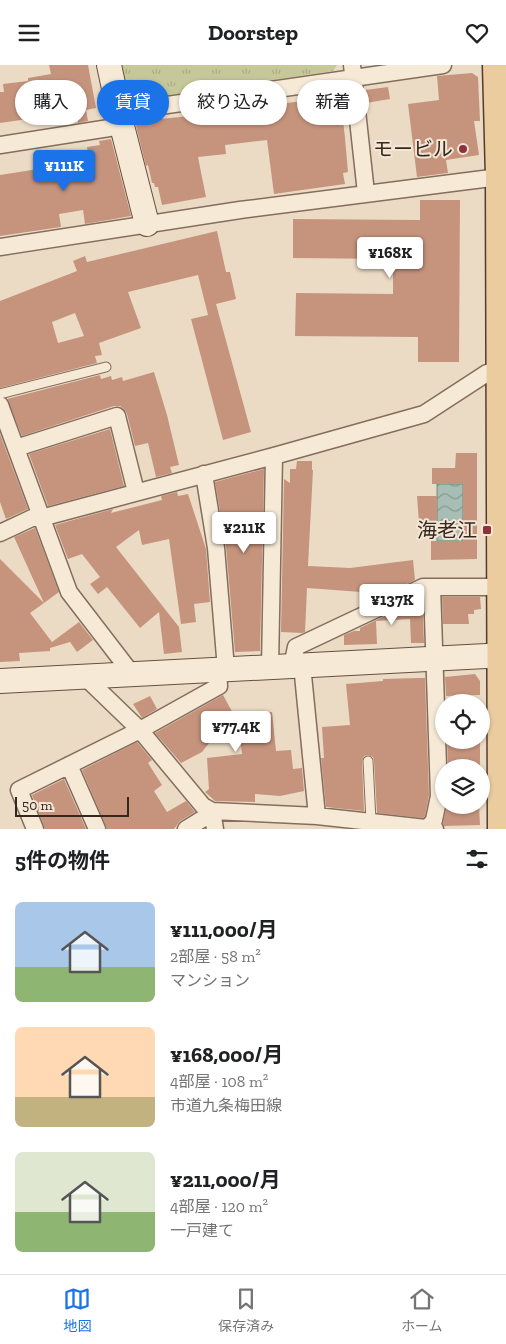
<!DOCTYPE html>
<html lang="ja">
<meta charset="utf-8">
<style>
:root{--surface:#fff;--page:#f6f6f6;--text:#202124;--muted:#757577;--line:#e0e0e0;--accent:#1a73e8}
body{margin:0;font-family:"Zilla Slab","Noto Sans JP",serif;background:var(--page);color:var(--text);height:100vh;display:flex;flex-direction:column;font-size:19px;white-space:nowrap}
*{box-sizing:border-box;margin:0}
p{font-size:16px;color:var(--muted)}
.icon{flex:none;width:28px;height:28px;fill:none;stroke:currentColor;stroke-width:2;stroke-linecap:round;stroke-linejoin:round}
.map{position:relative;height:764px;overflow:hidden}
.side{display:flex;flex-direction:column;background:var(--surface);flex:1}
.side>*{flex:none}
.hud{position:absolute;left:15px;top:15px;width:476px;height:45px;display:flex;gap:10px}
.tools{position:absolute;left:435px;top:629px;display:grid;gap:10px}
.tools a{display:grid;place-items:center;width:55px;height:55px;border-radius:50%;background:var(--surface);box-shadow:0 1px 4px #0004;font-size:25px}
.scale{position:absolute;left:15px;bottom:12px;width:114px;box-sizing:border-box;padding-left:5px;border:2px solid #35271f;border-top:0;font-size:14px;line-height:18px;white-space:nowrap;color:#35271f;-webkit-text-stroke:4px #f3e6d4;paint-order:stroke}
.price{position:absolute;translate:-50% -42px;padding:0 11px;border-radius:5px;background:#fff;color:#222;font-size:16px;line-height:32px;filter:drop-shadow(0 1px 2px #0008)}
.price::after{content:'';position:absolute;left:50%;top:30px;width:15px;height:11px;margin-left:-8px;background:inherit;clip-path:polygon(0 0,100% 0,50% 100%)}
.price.on{background:var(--accent);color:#fff}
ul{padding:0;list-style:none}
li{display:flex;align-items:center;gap:15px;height:125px;padding:0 15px}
li span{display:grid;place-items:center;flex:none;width:140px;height:100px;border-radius:8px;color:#555}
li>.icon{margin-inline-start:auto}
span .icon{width:60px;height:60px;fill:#fffc;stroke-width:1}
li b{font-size:21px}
h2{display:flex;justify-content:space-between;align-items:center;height:60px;padding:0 15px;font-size:21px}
.tag{padding:0 18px;border-radius:22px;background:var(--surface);box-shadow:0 1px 4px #0004;font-size:18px;line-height:45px}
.tag.on{background:var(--accent);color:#fff}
header{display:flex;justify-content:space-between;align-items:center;height:65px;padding:0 15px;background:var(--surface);font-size:22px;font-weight:700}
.tabs{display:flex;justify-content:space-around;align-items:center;height:70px;border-top:1px solid var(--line);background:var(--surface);font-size:14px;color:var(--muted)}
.tabs a{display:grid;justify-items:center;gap:2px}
.tabs .on{color:var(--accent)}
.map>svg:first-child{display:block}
</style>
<header><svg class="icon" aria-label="menu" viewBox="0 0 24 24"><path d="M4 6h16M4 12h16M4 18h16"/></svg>Doorstep<svg class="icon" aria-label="heart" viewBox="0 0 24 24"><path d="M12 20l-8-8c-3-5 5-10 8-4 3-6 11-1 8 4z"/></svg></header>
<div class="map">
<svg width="506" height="764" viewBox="0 0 506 764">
<defs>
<pattern id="park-tufts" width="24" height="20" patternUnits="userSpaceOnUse" patternTransform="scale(1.25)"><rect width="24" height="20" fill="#c7c899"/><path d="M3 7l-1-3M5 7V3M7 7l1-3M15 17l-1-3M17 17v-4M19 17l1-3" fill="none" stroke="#acac83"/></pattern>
<pattern id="water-waves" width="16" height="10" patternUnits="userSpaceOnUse" patternTransform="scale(1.25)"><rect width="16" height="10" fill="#a6beb5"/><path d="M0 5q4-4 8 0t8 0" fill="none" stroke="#889a93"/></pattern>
</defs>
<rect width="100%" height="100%" fill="#ebdbc5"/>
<path fill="url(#park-tufts)" d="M119,0h218l-4,6 -200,30 -7,-4z"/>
<path fill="url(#water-waves)" stroke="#6e8c81" d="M437,419h26v57h-26z"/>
<path fill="#c6947d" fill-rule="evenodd" d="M49,0h39l8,43 -10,2 2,11 -10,2 -2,-11 -76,11v-31h4l-1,-8 25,-3v-3l23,-4z
M472,8l6,4 2,44h-6l5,34 -33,5 2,13 -31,4 -9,-73 31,-4 -2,-24z
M388,22l2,12 -24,4 -1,-13z
M336,28l3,18h3l3,27 3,34 -5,1 2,11 -71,10 -7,-54 -42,5 1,9 -28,3 8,40 -44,8 -4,-18h-3l-1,-4h-2l-4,-18 -2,1 -10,-40 3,-5 52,-5v-2l30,-3v1l81,-11v-3z
M111,74l20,77 -46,8 -2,-14 -24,4 2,13 -61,9v-61l38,-6 -1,-7 51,-9 -1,-6 13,-2 -1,-4z
M420,135h40l-1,162h-41v-25l-123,-1 1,-43 97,1v-35l-100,-1v-39l127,1z
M217,166l9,41h4l6,27 -20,5 35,128 -28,8 -32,-121 17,-4 -10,-40 -70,17 13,36 -42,15 3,12 -7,1 2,7 -97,25v-87l77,-30 -4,-10 12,-5 2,6zM75,248l9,23 -26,7 -6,-21z
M154,307l13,43 12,50 -9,2 2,6 -16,4 -8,-34 -13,3 -8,-32 -3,-5 -4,-3h-6l-92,30 -15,-37 93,-24 1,4 10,-3 1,4 10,-3 1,4z
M110,364l14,57 -76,20 -19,-52z
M0,369l28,75 -22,10 -6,-17z
M456,388h21v106l-46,1v-19h32v-57h-31v-16h23z
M297,396h15v9h1l-5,96 42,2 63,-8 2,20 -53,25 -1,-13 -54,-4 -2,44 -3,1 -21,-1 3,-153 6,4v-14h6z
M264,404l-4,182 -25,1 -9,-105 -11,-65z
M177,427l1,4 10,-2 18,55 4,53 -16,2 2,18 -15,2 -12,-85 -27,6 -3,-15 -23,17 63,80 3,25 -18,2 -5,-42 -19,16 -33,-41 -9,7 -8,-10 10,-7 -18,-23 -14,5 -13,-34 58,-16 -2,4 51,-13 -1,-4z
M417,431h20v26l-18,1z
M35,463l24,64 -15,11 -30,-66z
M0,494l44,44 -14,10 22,29 27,-20 14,18 -16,12 -7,-10 -20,6v3l-31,2 1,8 -20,1z
M442,532h38l1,12 -7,1v4h-6l1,10h-26z
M422,533l2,45h-13l-1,-24 -34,2 1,23 -33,1v-10l10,-4h6v-3z
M475,609l5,7v14l-34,1 -1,-19z
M417,613h8l4,117 -4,21 -2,2 -46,-5 -3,-52 -1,-4 -5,-2 -4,1 -2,5 2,50 -38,-4 -5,-49h3l-2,-31 28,-2 -4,-41 37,-3v-2z
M223,630l11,20 38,-3 4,39 15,-1 2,19 9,-1 2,23 -24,5 -25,-2v8l-40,-1 -10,-9 4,-3 -2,-31 35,-4 -3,-26 -22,5 -15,19 -21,11 -26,-30z
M150,631l7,13 -15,9 -9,-14z
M447,675h33v27h-32z
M137,677l15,18 -4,3 14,22 -8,6 13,21 19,-11 9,11 -15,9 -6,8h-67l-25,-59z
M64,714l22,50h-41l-13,-34z
M447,740h32l1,20 -36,1 -1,-2z"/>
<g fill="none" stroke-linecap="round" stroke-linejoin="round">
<g stroke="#846d5c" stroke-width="11">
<path id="lane" d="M0,329l106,-27
M368,696l3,60"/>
</g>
<g stroke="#846d5c" stroke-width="19">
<path id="street" d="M352,0l14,128
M119,47l324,-47
M0,80l122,-19
M0,182l240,-37 259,-33
M0,340l69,187 63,82
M16,383l101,-32 19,76
M204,409l12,74 10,121
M0,468l32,-15h9l233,-62 150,-42 63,-41 12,-2
M302,600l15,151
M292,601l4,-19 127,-60h66
M270,602l4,-211
M85,612l55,53 63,76 9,5 105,5 118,13
M69,700l28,64
M212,746l3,18
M428,763l6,-8 5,-24 -7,-209
M35,764l-16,-39 121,-60 79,-44 -1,-16
M186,764l18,-11 8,-7"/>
</g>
<g stroke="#664f3f" stroke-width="26">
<path id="secondary" d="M109,0l13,61 25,98
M0,616l506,-26"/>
</g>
<g stroke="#523c30" stroke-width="29">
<path id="primary" d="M496,0l3,112 2,652"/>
</g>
<use href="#lane" stroke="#f6ead7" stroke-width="9"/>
<use href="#street" stroke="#f6ead7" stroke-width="16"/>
<use href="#secondary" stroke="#f6ead7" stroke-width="24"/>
<use href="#primary" stroke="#ebcc9f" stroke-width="26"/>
</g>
<g fill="#8e313b" stroke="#f3e6d4" stroke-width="2">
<circle cx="463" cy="84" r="5"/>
<rect x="482" y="460" width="10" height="10" rx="2.5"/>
</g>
<g text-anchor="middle" stroke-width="4" stroke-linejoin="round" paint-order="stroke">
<g font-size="20" fill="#35271f" stroke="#f3e6d4" text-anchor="end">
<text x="453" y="91">モービル</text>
<text x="477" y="472">海老江</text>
</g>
</g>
</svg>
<div class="tools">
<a><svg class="icon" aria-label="locate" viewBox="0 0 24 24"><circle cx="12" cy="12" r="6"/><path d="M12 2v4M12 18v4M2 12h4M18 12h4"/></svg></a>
<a><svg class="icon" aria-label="layers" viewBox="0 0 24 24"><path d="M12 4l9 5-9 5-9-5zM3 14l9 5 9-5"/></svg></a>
</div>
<div class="scale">50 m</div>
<b class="price on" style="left:64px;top:127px">¥111K</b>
<b class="price" style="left:390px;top:214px">¥168K</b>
<b class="price" style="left:244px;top:489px">¥211K</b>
<b class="price" style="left:392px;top:561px">¥137K</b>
<b class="price" style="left:236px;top:688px">¥77.4K</b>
<div class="hud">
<a class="tag">購入</a>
<a class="tag on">賃貸</a>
<a class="tag">絞り込み</a>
<a class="tag">新着</a>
</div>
</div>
<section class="side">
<h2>5件の物件<svg class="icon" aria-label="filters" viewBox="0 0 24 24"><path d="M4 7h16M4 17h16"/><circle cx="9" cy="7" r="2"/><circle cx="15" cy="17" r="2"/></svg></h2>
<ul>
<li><span style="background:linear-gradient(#a9c7e8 65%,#8fb573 0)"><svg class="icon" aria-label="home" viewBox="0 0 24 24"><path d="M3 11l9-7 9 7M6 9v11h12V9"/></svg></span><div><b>¥111,000/月</b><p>2部屋 · 58 m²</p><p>マンション</p></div></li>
<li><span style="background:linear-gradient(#ffd9b3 70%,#c2b280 0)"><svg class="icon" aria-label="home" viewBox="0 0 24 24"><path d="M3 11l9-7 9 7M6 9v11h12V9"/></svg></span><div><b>¥168,000/月</b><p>4部屋 · 108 m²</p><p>市道九条梅田線</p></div></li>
<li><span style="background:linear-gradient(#dfe7d0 60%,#8fb573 0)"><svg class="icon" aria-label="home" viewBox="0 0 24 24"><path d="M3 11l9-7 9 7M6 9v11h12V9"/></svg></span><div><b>¥211,000/月</b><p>4部屋 · 120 m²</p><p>一戸建て</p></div></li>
</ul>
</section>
<nav class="tabs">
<a class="on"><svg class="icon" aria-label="map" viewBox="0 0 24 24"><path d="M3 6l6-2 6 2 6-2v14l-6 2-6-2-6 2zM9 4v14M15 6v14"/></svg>地図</a>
<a><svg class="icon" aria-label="saved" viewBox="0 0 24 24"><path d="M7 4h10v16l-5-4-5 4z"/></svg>保存済み</a>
<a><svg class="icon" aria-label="home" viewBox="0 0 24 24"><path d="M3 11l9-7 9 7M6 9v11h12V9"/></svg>ホーム</a>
</nav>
